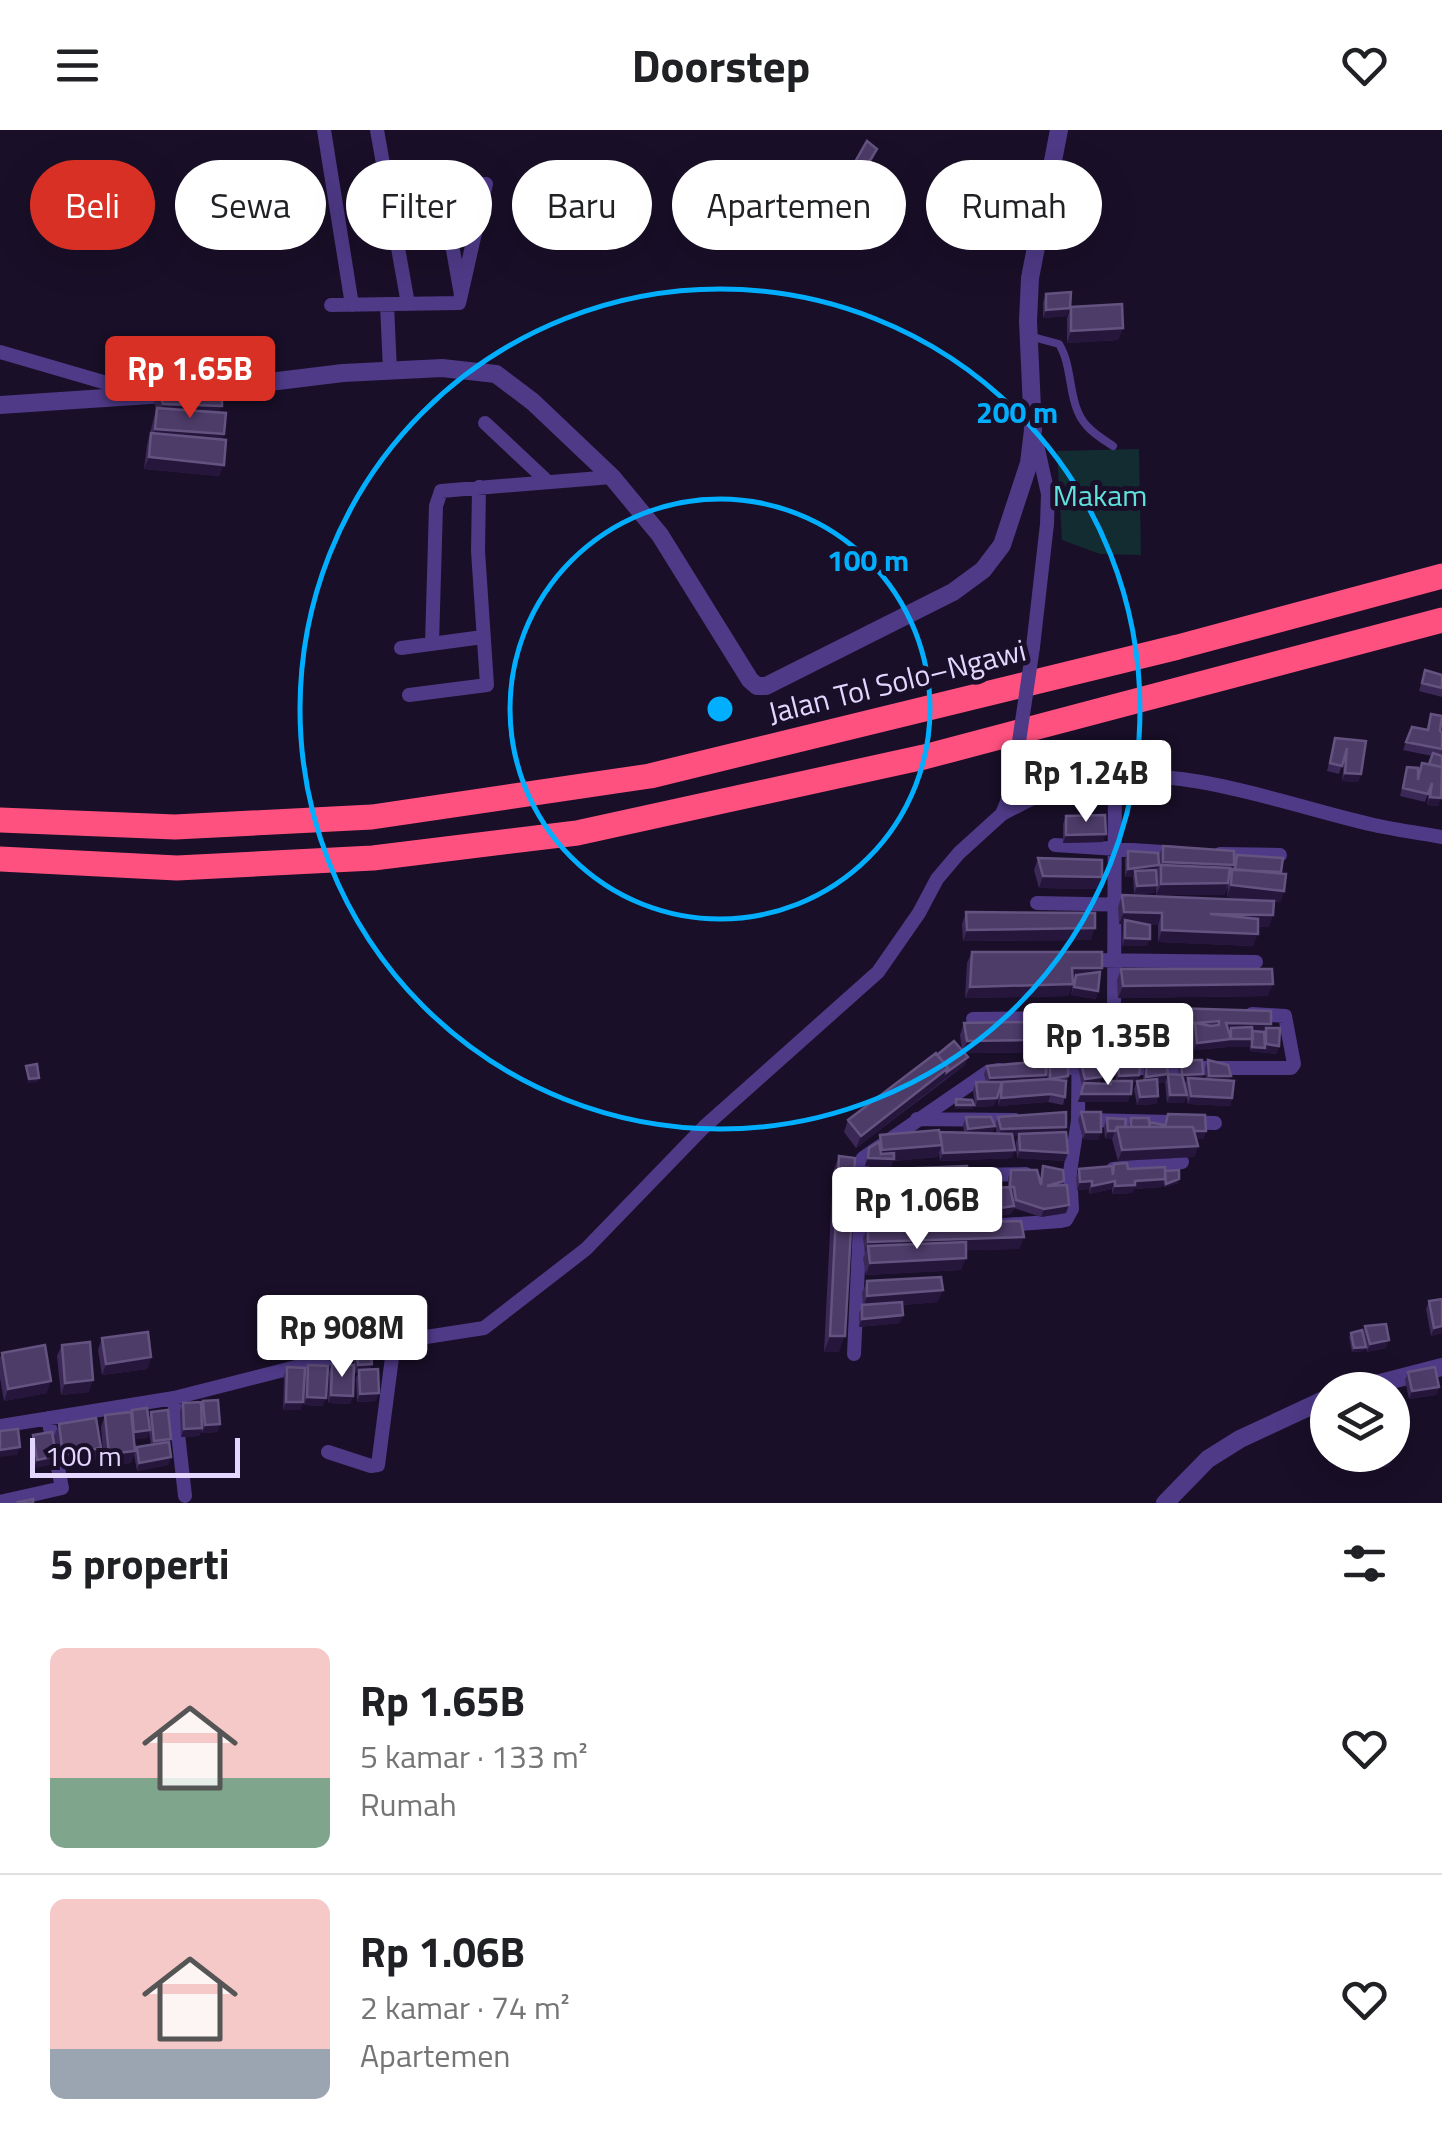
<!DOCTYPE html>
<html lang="id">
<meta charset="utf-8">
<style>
:root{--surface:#fff;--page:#f6f6f6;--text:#202124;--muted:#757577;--line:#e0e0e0;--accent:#d93025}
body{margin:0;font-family:"Titillium Web",sans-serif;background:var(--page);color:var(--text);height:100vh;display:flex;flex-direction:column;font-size:38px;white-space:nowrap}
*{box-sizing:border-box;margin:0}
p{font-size:32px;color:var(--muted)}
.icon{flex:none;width:55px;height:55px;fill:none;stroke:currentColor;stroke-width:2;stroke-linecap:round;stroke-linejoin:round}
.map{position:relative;height:1373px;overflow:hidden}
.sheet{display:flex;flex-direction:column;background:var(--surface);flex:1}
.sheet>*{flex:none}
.hud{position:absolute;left:30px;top:30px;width:1382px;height:90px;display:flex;gap:20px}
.fabs{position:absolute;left:1310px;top:1242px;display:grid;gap:20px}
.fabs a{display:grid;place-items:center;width:100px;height:100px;border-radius:50%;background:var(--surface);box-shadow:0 10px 40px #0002;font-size:50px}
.scale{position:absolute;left:30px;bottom:25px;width:210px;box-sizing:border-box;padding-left:10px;border:5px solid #e3d6ff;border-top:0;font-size:28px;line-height:35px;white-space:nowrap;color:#e3d6ff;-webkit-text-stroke:8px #190f28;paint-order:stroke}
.price{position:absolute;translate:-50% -85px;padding:0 22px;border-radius:10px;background:#fff;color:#222;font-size:32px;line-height:65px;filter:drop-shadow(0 2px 5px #0008)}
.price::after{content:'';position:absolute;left:50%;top:60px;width:30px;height:22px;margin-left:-15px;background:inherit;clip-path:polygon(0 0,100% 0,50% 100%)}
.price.active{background:var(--accent);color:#fff}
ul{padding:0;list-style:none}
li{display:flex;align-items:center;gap:30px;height:250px;padding:0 50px}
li+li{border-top:2px solid var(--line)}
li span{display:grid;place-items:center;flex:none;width:280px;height:200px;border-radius:15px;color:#555}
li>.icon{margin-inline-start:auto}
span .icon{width:120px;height:120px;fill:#fffc;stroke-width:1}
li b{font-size:42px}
h2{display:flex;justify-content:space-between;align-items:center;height:120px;padding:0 50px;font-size:42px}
.pill{padding:0 35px;border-radius:45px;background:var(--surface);box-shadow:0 10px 40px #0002;font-size:35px;line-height:90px}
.pill.active{background:var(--accent);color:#fff}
header{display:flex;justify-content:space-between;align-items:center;height:130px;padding:0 50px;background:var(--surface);font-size:45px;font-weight:700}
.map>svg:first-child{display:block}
</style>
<header><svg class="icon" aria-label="menu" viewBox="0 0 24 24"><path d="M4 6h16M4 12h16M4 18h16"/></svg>Doorstep<svg class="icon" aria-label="heart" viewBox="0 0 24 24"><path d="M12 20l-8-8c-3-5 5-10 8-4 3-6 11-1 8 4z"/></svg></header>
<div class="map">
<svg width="1442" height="1373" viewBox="0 0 1442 1373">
<rect width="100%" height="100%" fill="#190f28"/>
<path fill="#122c32" d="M1139,319l2,106 -41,-1 -38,-14 -5,-89z"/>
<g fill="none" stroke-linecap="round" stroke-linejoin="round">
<path stroke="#4e3a87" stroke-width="8" d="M1029,206l30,8c15,24 8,61 28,82 7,8 17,14 26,20"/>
<path stroke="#4e3a87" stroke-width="14" d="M324,0l28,175
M377,0l31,174
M387,174l3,67
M331,175l128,-2 2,-8 25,-111 -44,4 19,107
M0,222l117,34 12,10
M485,293l63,59
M432,514l4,-138 5,-15 171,-14
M1033,517l14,-123 1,-30 -12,-54
M401,518l82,-11
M409,565l78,-10 -9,-134 1,-64
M1012,659l-10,25c29,-15 60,-32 93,-36 96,-12 187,26 279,47 22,5 45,8 68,12
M1055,715l123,8
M1220,724l60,1
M1037,773l97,2
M1086,830l170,2
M1114,883l1,-237
M973,889l106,-1
M1050,938h241l3,-4 -9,-48 -33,-2
M917,989l98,1
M1086,990l129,3
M1113,1039l69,-7
M968,1045l58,-1
M1004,1095l57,-4 5,-1 6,-11 -2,-37 8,-52 1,-102 35,-5h47
M854,1224l9,-196 125,-86 11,-2
M174,1268l11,98
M0,1296l174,-28 220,-56 90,-14 102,-79 118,-122 174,-155 41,-59 18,-34 22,-26 43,-39
M328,1322l43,14 7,-1 16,-123
M0,1372l62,-14 -14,-70"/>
<path stroke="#4e3a87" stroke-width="18" d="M0,275l180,-12 163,-20 99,-5 54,6 37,28 79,75 48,58 90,145 7,6h9l187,-94 30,-22 19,-25 27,-82 4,-33 -5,-109 2,-43 29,-148
M1353,1260l89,-23
M1165,1373l43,-44 32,-20 88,-41"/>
<path stroke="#ff517f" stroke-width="25" d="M0,690l175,7 197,-10 278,-41 528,-129 264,-71
M0,729l177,9 196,-10 204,-25 347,-76 518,-137"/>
<path stroke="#4e3a87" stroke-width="14" d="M1012,659l21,-142"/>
</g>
<path fill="#3b2856" d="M874,27l-11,18 -11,-5 3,-8z
M1046,164l21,22 -24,2v-16z
M1071,177l52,21 -5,12 -51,3v-25z
M158,259l61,23 5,22 -2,6 -3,36 -75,-7 3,-24 9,-36 -2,-8z
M1425,540l17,5v22l-23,-6z
M1431,584l9,17 2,1v60l-4,14 -11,-1 2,-14 -4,11 -25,-6 7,-29 11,9 4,-13 7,2 3,-9 -29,-6 9,-23 15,2z
M1335,608l26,36 -3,8 -16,-1 2,-22 -5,15 -12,-3z
M1066,686l37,26 -40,1v-19z
M1163,716l71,18 3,-9 44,17 3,19 -4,11h-6l-5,25h-11l-5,19 -95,-4v-17h-9l-2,21h-25l1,-22h-4l-1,-17 4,-12 142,6 -37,-4 1,-11 -4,9h-68v-9l-2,7 -20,1 -1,-18 -8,1v-18l3,-8 30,7z
M1038,728l60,31 -59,-1 -5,-18z
M966,782l125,28 -128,1 -1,-17z
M972,822l128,20 -4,27 -25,-4 3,-15 -6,16 -103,2 2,-35z
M1121,839l147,27 -150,2 -1,-18z
M1119,878l23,16 2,-12 24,12 4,-16 98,20 9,18 -3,8 -26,-3v-4h-22l-34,3 -2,-19h-2l-2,17 -14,1 -1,-9 -3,10h-51l-2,-13 2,-6 -3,-15z
M964,893l61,2 39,20 -3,7 -97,1 1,12 -109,83 -12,-16 4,-12 89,-65 25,-4 -2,-16z
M1080,929l21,18 -2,7h11l1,-3h5l-1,-14 3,-8 21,16 -2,6 6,-1 1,-12 3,-8 18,22 -8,1 1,13 -2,8 -19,1 -3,-16 2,-6h-5l-3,19h-50l5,-16h-1l-4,-19z
M1181,930l22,14 -2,5 5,1 -1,-12 3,-8 21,21 3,17 -2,8 -42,-2 -2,-8 -2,7h-17l-2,-21 3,-8 11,1 -1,-7z
M1050,931l18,15 -3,21 -2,8 -15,-3 -50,4 1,-15 -5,15 -19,1 -2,-17 3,-8h10l-2,-8 3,-8 60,13 1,-11z
M1081,982l20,20 -3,8 -15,-1 -5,-19z
M1168,984l38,17 -3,8h-7l2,7 -4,11 -76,4 -6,-22h-7l-1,-13 3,-8 21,9 3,-9 34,6z
M966,987l29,9 -3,7 5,1 -2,-9 3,-8 67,15v29l-48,-3 -1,-16 2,-6h-5l-1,22 -72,3 -1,-8 -2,4 -44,4 -2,6 -26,-1 4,-18 9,-5 2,-8 60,-3h24l-1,-7z
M839,1026v196h-15l9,-180z
M1114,1034l14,5 37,2 13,12 -14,4v-4l-2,4 -28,2 -2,4 -20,1v-5l-23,5v-5l-12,1 -1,-13 3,-8h33z
M1043,1036l21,15 -1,4 3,28 -25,4 -27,-9 -3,6 -21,2v-10l-2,5 -121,7 -2,-36 4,-12 99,5 2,-4 18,14 4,5 16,-3v-9l3,-8 29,10z
M868,1096l156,11 -5,12 -53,1 -5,20 -95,5 -3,-17 2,-4 -2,-16z
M867,1151l71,21 -36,3 -2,18 -41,4v-14l4,-8 -1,-12z
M1442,1169v34l-11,3 -5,-27 3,-8z
M1365,1196l21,22 -19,4 -3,-14 2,9 -2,4 -12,1 -3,-15 2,-4h11z
M102,1208l49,19 -4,12 -45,6 -4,-25z
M62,1215l27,47 -28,3 -4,-39z
M356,1218l16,16 -2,5 6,32 -19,1 -1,-24 2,-5h-3l-1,-7 -1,30 -3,8 -22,-1 1,-31 3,-8 22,1 -1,-9z
M2,1223l45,40 -43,8 -4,-23v-20z
M308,1235l15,41 -19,-1 1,-32z
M287,1237l16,35 -3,8h-17l1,-35z
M1408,1242l31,15 -3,8 -27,4 -4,-19z
M203,1271l17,23 -3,8 -15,1v-3l-3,6 -18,1 -1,-26 3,-8 18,3z
M151,1282l18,33 2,12 -3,8 -31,6 -3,-16 3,-8 14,-2 -2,-13 -2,6 -13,1 1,12 -4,12 -27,3 -3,-39 4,-12 44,4z
M59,1294l37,36 -37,6 -5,-30z
M33,1305l20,29 -19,4 -4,-25z
M1363,1325h28l-2,11 -24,4 -3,-11z"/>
<path fill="#26163c" d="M1070,178l-3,8 -24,2 3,-8z
M1123,198l-5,12 -51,3 4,-12z
M163,274l59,2 -5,12 -59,-2z
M155,299l69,5 -4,12 -69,-5z
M149,327l75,8 -5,11 -75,-7z
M1345,643l16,1 -3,8 -16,-1z
M1430,667l11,1 -3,8 -11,-1z
M1106,704l-3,8 -40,1 3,-8z
M1163,732l71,3 -5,12 -68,-9z
M1159,735l-3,8 -21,-2 -2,5 -8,1 3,-8z
M1043,746l59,1 -4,12 -59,-1z
M1228,753l-4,12h-68l5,-11z
M1157,755l-3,8 -20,1 3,-8z
M1231,755l53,6 -4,11 -53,-5z
M1124,782l38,1 -4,12 -33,-1v-4l-2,4h-4z
M1210,784l63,1 -4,12 -63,-1z
M1095,798l-4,12 -128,1 4,-11z
M1162,800l96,4 -5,12 -95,-4z
M1125,808l25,1 -3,7h-25z
M1072,838h30l-5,12 -21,-5 -2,5h-6z
M1073,854l-5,12 -103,2 5,-11z
M1273,854l-5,12 -150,2 5,-12z
M1074,857l24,4 -2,8 -25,-4z
M1226,893l45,1 -3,8 -2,-4 -2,4 -33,-4 -2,3h-6z
M1231,909h22l-3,8h-22z
M1231,909l-3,8 -34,3 3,-7z
M1026,910l38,5 -3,7 -99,1 5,-12z
M1177,911h14l-3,7 -14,1z
M1122,912h51l-3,8h-51z
M1266,914l13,2 -3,8 -26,-3 2,-4 13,1z
M1096,918l15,1 -1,4 -16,-1z
M968,927l-3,8 -21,15 3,-8z
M948,938l-4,12 -88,68 5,-12z
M1168,944l-3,8 -22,2 3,-7z
M1203,944l-3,8 -12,-4 -2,4 -7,1 3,-8z
M1046,945l-3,8 -56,3 3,-8z
M1139,945l-2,8 -21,1 3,-8z
M1209,946h22l-3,8h-22z
M1101,947l-3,7 -16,2 3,-7z
M39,948l-1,4 -11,1 2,-4z
M1051,964l-3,8 -50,4 3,-8z
M1081,964h50l-3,8h-50z
M1170,965h17l-3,8h-17z
M1158,966l-2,8 -19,1 3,-8z
M1191,966l41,2 -2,8 -42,-2z
M997,968l-3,8 -19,1 3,-8z
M956,975h18l-2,4h-18z
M995,996l-3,7 -27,4 3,-8z
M1066,997l-2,8 -66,2 3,-8z
M1108,1001h7l-3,8h-7z
M1164,1001h42l-3,8h-41z
M1086,1002h15l-3,8 -15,-1z
M942,1015l-5,12 -44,4 -2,6 -26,-1 3,-8 11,1 3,-9z
M1198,1016l-4,11 -76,4 4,-11z
M1015,1020l-3,8 -72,3 3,-8z
M1020,1020l48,3 -3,8 -48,-3z
M1165,1049l-3,8 -28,2 -2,4 -20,1 3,-8 20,-5z
M1179,1049l-1,4 -14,4 2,-3z
M969,1051l-5,12 -94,-3 -4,9 4,-12z
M1092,1051l-3,8 -12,1 3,-8z
M1115,1051l-3,8 -23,5 3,-8z
M992,1069l-4,12 -121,7 5,-12z
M1069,1075l-3,8 -25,4 3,-8z
M1014,1076l-3,8 -21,2 3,-7z
M1024,1107l-5,12 -150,4 -1,-7 -4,8 4,-12z
M966,1128l-5,12 -95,5 4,-12z
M943,1160l-5,12 -75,6 4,-12z
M903,1185l-3,8 -41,4 3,-8z
M1442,1196v7l-11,3 3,-8z
M830,1206h15l-6,16h-15z
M1389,1210l-3,8 -19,4 3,-8z
M1366,1217l-2,4 -12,1 2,-4z
M151,1227l-4,12 -45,6 4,-11z
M372,1234l-3,8 -14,1 3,-8z
M93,1250l-4,12 -28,3 4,-12z
M51,1251l-4,12 -43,8 4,-12z
M1439,1257l-3,8 -27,4 3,-8z
M379,1263l-3,8 -19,1 3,-8z
M331,1265l22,1 -3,8 -22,-1z
M307,1267l19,1 -3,8 -19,-1z
M286,1272h17l-3,8h-17z
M220,1294l-3,8 -15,1 3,-8z
M202,1298l-3,8 -18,1 3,-8z
M150,1300l-3,8 -15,2 2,-8z
M20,1317l-3,8 -17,2v-7z
M101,1318l-5,12 -37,6 4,-11z
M135,1321l-4,12 -27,3 5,-12z
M56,1326l-3,8 -19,4 3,-8z
M171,1327l-3,8 -31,6 2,-8z
M1392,1328l-3,8 -24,4 3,-8z"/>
<path fill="#4d3b68" stroke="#645380" stroke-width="2.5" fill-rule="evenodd" d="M867,11l10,8 -11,18 -11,-5z
M1071,162l-1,16 -24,2v-16z
M1122,174l1,24 -52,3v-24z
M158,259l64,3v14l-59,-2z
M157,278l69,5 -2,21 -69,-5z
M151,303l75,7 -2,25 -75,-8z
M1425,540l17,5v13l-20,-5z
M1431,584l11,2 -2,15 2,1v17l-36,-7 6,-15 16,3z
M1335,608l31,3 -5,33 -16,-1 2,-25 -5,18 -12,-3z
M1433,623l9,3v11l-13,-3z
M1422,633l20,4 -1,31 -11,-1 2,-14 -4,11 -25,-6 4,-21 11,1v12z
M1105,685l1,19 -40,1v-19z
M1163,716l71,5v14l-71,-3z
M1128,721l30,2 1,12 -31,4z
M1237,725l46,3 -2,14 -46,-2z
M1038,728l64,2v17l-59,-1z
M1161,735l69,3 -2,15 -67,1z
M1232,739l54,5 -2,17 -53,-6z
M1156,740l1,15 -20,1 -2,-15z
M1122,765l152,6 -1,14 -63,-1 48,5v15l-96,-4v-17l-38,-1z
M966,782l129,1v15l-128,2z
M1125,790l25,5v14l-25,-1z
M972,822h130v16h-30l1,16 -103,3z
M1121,839h151l1,15 -150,2z
M1100,842l-2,19 -24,-4 2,-12z
M1140,875l2,19h28l2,-16 99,3v13l-45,-1 5,16 -34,4 -2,-20h-5l1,18h-14l-1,-13 -3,14h-51l-2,-13 16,-5 -14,-1 -3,-15zM1219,891v4l-8,1 -15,-3z
M1144,882l24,1 -1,11h-11v-5l-1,5h-12z
M1025,892l1,18 -59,1 -3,-18z
M1061,894l3,21 -39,-1 1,-4 -1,-15z
M1252,897l1,12h-22v-11z
M1266,898h14l-1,18 -13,-2z
M1252,901l12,1 1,16 -13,-1z
M1096,908l17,4 -2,7 -15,-1z
M954,911l14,16 -21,15 1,-4 -11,-13z
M936,923l12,15 -87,68 -13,-16z
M1080,929h21v18l-16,2z
M1118,929l23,1 -2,15 -20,1z
M1147,930h19l2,14 -22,3z
M1181,930h21l1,14 -21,1z
M1208,930l20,5 3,11h-22z
M1046,931v14l-56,3 -3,-12z
M1050,931l18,3v12l-18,3 16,2 -1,16 -14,-3 -50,4 1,-16 48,-3z
M37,934l2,14 -10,1 -3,-13z
M1168,944l14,1 5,20h-17z
M1188,948l46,3 -2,17 -41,-2z
M1157,949l1,17 -18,1 -3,-16z
M1111,951h21l-1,13h-50l3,-11 27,1z
M976,952h26l-5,16 -19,1z
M956,969l16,1 2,5h-18z
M1066,982v15l-65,2 -3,-12z
M1081,982h20v20h-15z
M1168,984l37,1 1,16h-12l-1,-4h-28z
M966,987h25l4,9 -27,3z
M1107,988l19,1 -1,8h-8l-2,4h-7z
M1131,988h18l1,9h-19z
M1149,992l16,3v2h-15z
M1117,997h76l5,19 -76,4z
M939,1000l3,15 -60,5 -2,-15z
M940,1002l72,2 3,16 -72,3z
M1066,1002l2,21 -48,-3 -1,-16z
M879,1012l2,12 13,-1v6l-26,-1 1,-10z
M839,1026l16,2 -10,178h-15z
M1127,1033l1,6 37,-2v12l-30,2v4l-20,1v-5l-23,5v-5l-12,1 -1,-13 33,-3 1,9 1,-11z
M967,1036l2,15 -99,6 -1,-17z
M1043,1036l20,4 1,11 -17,5 20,-1 2,20 -25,4 -28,-9 -2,-13h-4l1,-17h26l4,15z
M985,1040l3,15 -17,1 -1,-15z
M1179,1040v9l-13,5 -1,-13z
M991,1055l1,14 -120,7 -2,-16z
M1010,1057l4,19 -21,3 -1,-21z
M1021,1091l3,16 -156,5v-16z
M966,1112v16l-96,5 -2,-17z
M941,1147l2,13 -76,6v-15z
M1442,1169v27l-8,2 -5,-27z
M902,1172l1,13 -41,4v-14z
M1386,1194l3,16 -19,4 -5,-18z
M1362,1200l4,17 -12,1 -3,-15z
M148,1202l3,25 -45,7 -4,-26z
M90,1212l3,38 -28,3 -3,-38z
M45,1215l6,36 -43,8 -6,-36z
M370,1217l2,17 -14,1 -2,-17z
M332,1234l22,1 -1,31 -22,-1z
M308,1235l20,1 -2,32 -19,-1z
M287,1237l18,1 -2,34h-17z
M1435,1237l4,20 -27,4 -4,-19z
M378,1239l1,24 -19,1 -1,-24z
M218,1270l2,24 -15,1 -2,-24z
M201,1272l1,26 -18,1 -1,-26z
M147,1278l3,22 -16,2 -2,-22z
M168,1280l3,29 -17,2 -3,-29z
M131,1282l4,39 -26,3 -4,-39z
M96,1288l5,30 -38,7 -4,-31z
M18,1299l2,18 -20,3v-19z
M52,1302l4,24 -19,4 -4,-25z
M169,1312l2,15 -32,6 -2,-16z
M1366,1325h25l1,3 -24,4z
M33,1369v4h-14l-1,-1z"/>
<g fill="none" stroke="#02afff" stroke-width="5">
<circle cx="720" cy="579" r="210"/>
<circle cx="720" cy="579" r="420"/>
</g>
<g text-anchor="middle" stroke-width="10" stroke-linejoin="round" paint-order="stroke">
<g font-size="30" fill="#60e1dd" stroke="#190f28">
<text x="1100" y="376">Makam</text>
</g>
<g font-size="30" fill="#e3d6ff" stroke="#190f28">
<text transform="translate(897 552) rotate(-14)" y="10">Jalan Tol Solo–Ngawi</text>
</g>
</g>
<circle cx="720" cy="579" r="15" fill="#02afff" stroke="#190f28" stroke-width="5"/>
<g font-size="30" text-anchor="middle" font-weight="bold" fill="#02afff" stroke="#190f28" stroke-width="10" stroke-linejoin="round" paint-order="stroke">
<text x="1017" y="293">200 m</text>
<text x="868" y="441">100 m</text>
</g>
</svg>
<div class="fabs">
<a><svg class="icon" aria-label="layers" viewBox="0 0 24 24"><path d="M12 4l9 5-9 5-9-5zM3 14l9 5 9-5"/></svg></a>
</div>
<div class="scale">100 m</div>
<b class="price active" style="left:190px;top:291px">Rp 1.65B</b>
<b class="price" style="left:1086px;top:695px">Rp 1.24B</b>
<b class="price" style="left:1108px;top:958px">Rp 1.35B</b>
<b class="price" style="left:917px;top:1122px">Rp 1.06B</b>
<b class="price" style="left:342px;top:1250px">Rp 908M</b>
<div class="hud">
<a class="pill active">Beli</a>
<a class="pill">Sewa</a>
<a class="pill">Filter</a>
<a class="pill">Baru</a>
<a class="pill">Apartemen</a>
<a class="pill">Rumah</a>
</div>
</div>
<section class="sheet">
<h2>5 properti<svg class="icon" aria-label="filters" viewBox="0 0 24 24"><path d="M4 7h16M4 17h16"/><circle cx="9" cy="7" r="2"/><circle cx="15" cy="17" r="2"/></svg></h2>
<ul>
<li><span style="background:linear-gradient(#f6c9c9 65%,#7fa58c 0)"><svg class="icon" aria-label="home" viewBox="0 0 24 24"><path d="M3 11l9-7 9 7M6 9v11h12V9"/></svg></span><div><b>Rp 1.65B</b><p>5 kamar · 133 m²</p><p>Rumah</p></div><svg class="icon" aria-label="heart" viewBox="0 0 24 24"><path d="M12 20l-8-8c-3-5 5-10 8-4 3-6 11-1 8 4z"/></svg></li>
<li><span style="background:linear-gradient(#f6c9c9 75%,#9aa5b1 0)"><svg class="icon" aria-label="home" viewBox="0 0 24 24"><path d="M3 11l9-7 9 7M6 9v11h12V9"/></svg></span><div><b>Rp 1.06B</b><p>2 kamar · 74 m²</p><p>Apartemen</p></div><svg class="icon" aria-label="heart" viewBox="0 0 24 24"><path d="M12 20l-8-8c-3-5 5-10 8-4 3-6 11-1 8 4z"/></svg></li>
</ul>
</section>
